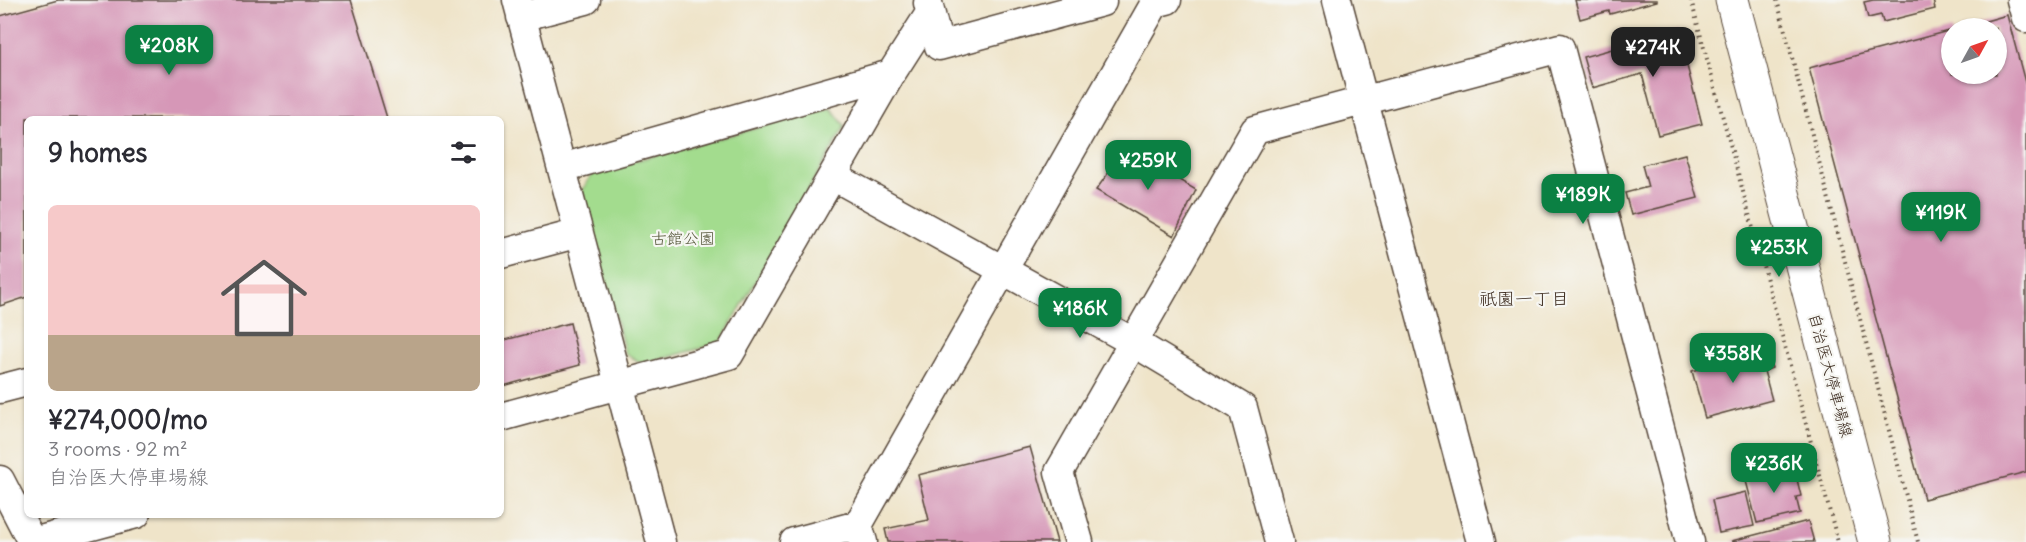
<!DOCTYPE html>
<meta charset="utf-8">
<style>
:root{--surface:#fff;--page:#f7f7f7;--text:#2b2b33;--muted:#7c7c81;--line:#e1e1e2;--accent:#0b8043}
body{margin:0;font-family:Delius,"Klee One",sans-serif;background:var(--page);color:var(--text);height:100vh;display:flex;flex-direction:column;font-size:22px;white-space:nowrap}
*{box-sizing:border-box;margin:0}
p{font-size:20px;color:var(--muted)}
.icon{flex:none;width:33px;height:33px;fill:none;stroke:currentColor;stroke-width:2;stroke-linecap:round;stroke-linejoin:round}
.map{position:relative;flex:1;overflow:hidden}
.sheet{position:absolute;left:24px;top:116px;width:480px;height:402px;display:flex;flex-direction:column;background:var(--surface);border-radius:9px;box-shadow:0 2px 4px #0004}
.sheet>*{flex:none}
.needle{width:39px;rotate:50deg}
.buttons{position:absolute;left:1941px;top:18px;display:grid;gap:12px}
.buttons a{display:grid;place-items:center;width:66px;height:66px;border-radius:50%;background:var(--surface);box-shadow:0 2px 4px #0004;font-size:30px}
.price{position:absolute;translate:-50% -51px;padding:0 14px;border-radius:12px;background:var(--accent);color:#fff;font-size:20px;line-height:39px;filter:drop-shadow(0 2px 3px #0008)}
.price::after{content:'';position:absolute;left:50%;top:36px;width:18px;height:14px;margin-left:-9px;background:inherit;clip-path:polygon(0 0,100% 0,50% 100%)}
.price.active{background:#222;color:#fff}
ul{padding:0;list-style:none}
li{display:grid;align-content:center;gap:12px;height:318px;padding:0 24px}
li+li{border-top:2px solid var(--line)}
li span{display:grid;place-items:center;height:186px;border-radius:9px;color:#555}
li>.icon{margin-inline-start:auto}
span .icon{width:108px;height:108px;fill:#fffc;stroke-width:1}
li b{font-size:26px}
h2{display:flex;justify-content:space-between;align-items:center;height:72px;padding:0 24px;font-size:26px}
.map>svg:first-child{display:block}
</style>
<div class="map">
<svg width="2026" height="542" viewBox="0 0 2026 542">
<rect width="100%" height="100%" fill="#f6f6f2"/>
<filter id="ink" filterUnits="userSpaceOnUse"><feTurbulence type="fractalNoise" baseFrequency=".0167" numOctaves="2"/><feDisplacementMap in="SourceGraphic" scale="12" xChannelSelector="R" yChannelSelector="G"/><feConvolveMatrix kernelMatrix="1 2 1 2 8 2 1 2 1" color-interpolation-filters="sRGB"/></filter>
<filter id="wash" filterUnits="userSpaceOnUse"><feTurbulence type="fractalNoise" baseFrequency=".008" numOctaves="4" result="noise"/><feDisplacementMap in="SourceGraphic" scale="24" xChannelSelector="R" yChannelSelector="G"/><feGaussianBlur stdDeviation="1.35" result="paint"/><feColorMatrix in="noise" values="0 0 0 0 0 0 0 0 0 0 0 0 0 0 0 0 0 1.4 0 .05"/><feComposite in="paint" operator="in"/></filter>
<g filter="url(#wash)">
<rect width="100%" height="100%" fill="#efe4c9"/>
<path fill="#a3dc8e" stroke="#6f8356" stroke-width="1.5" d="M831,108l14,18 -125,217 -77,21 -18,-11 -43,-162 11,-19z"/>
<g id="blocks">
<path fill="#d697b7" d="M58,0h293l36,118h-360v179l-27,9v-290z
M1575,0h82v1l-47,13 -1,-3 -29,8z
M1873,0h60l2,9 -52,13 -2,-7 -13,3 -4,-16z
M2007,15l19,71v386l-102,27 -115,-431 143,-38v44h44v-46h-35z
M1678,31l24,93 -44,11 -16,-61 -50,14 -9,-31z
M1126,148l70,42 -22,46 -78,-46z
M1685,154l13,44 -67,17 -6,-22 23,-6 -6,-22z
M570,323l10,42 -77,21 -2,-10v-35z
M1767,351l5,17 -8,3 8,29 -67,18 -13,-47z
M1030,447l27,95h-169l-3,-13 44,-9 -11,-45z
M1789,466l2,7 4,-2 6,25 -5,1 4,16 -43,10 -12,-46z
M1746,492l8,34 -35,7 -7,-33z
M1808,521l6,21h-81l-1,-1z"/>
</g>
</g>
<g filter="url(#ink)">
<use href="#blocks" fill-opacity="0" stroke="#564638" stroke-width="1.5"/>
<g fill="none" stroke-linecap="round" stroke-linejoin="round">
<g stroke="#564638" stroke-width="31">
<path id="minor" d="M517,0l144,542
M1337,0l144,542
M2021,0l5,18
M928,3l11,43 163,-44
M521,17l65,-17
M562,168l329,-94
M833,176l300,166 110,66 36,134
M501,254l78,-21
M0,389l27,-7
M501,417l228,-62 162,-281 39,-61
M0,480l32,62
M33,542l103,-28
M794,542l64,-17
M863,542l-5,-17 297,-522 12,-3
M1079,542l-20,-70 196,-342 305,-82 130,494"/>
</g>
<g stroke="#564638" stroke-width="35">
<path id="major" d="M1732,0l143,542"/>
</g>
<path stroke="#564638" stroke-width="4" stroke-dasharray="1.5 4.5" stroke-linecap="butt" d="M1691,0l147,542
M1777,0l141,542"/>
<use href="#minor" stroke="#fff" stroke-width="28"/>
<use href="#major" stroke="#fff" stroke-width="33"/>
</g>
</g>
<g text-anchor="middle" stroke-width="4.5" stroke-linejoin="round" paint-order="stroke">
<g font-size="16" fill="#55563a" stroke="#f6f6f2">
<text x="683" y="244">古館公園</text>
</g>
<g font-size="16" fill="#3b2a1e" stroke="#f6f6f2">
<text transform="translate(1831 375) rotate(75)" y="6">自治医大停車場線</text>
</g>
<g font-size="18" fill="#3b2a1e" stroke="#f6f6f2">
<text x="1524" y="305">祇園一丁目</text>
</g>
</g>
</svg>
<div class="buttons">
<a><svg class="needle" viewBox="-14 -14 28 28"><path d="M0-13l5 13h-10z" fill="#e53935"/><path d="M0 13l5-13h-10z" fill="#7c7c81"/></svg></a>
</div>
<b class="price" style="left:169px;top:76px">¥208K</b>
<b class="price active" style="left:1653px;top:78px">¥274K</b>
<b class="price" style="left:1148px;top:191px">¥259K</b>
<b class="price" style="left:1583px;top:225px">¥189K</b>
<b class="price" style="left:1941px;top:243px">¥119K</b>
<b class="price" style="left:1779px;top:278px">¥253K</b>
<b class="price" style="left:1080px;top:339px">¥186K</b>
<b class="price" style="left:1733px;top:384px">¥358K</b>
<b class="price" style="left:1774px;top:494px">¥236K</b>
<section class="sheet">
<h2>9 homes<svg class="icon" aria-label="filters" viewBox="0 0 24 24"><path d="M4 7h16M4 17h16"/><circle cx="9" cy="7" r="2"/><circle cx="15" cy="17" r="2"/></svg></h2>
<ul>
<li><span style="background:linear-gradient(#f6c9c9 70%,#b9a48a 0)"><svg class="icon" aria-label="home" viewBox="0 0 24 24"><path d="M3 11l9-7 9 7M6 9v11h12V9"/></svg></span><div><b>¥274,000/mo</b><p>3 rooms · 92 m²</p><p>自治医大停車場線</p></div></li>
</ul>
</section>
</div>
